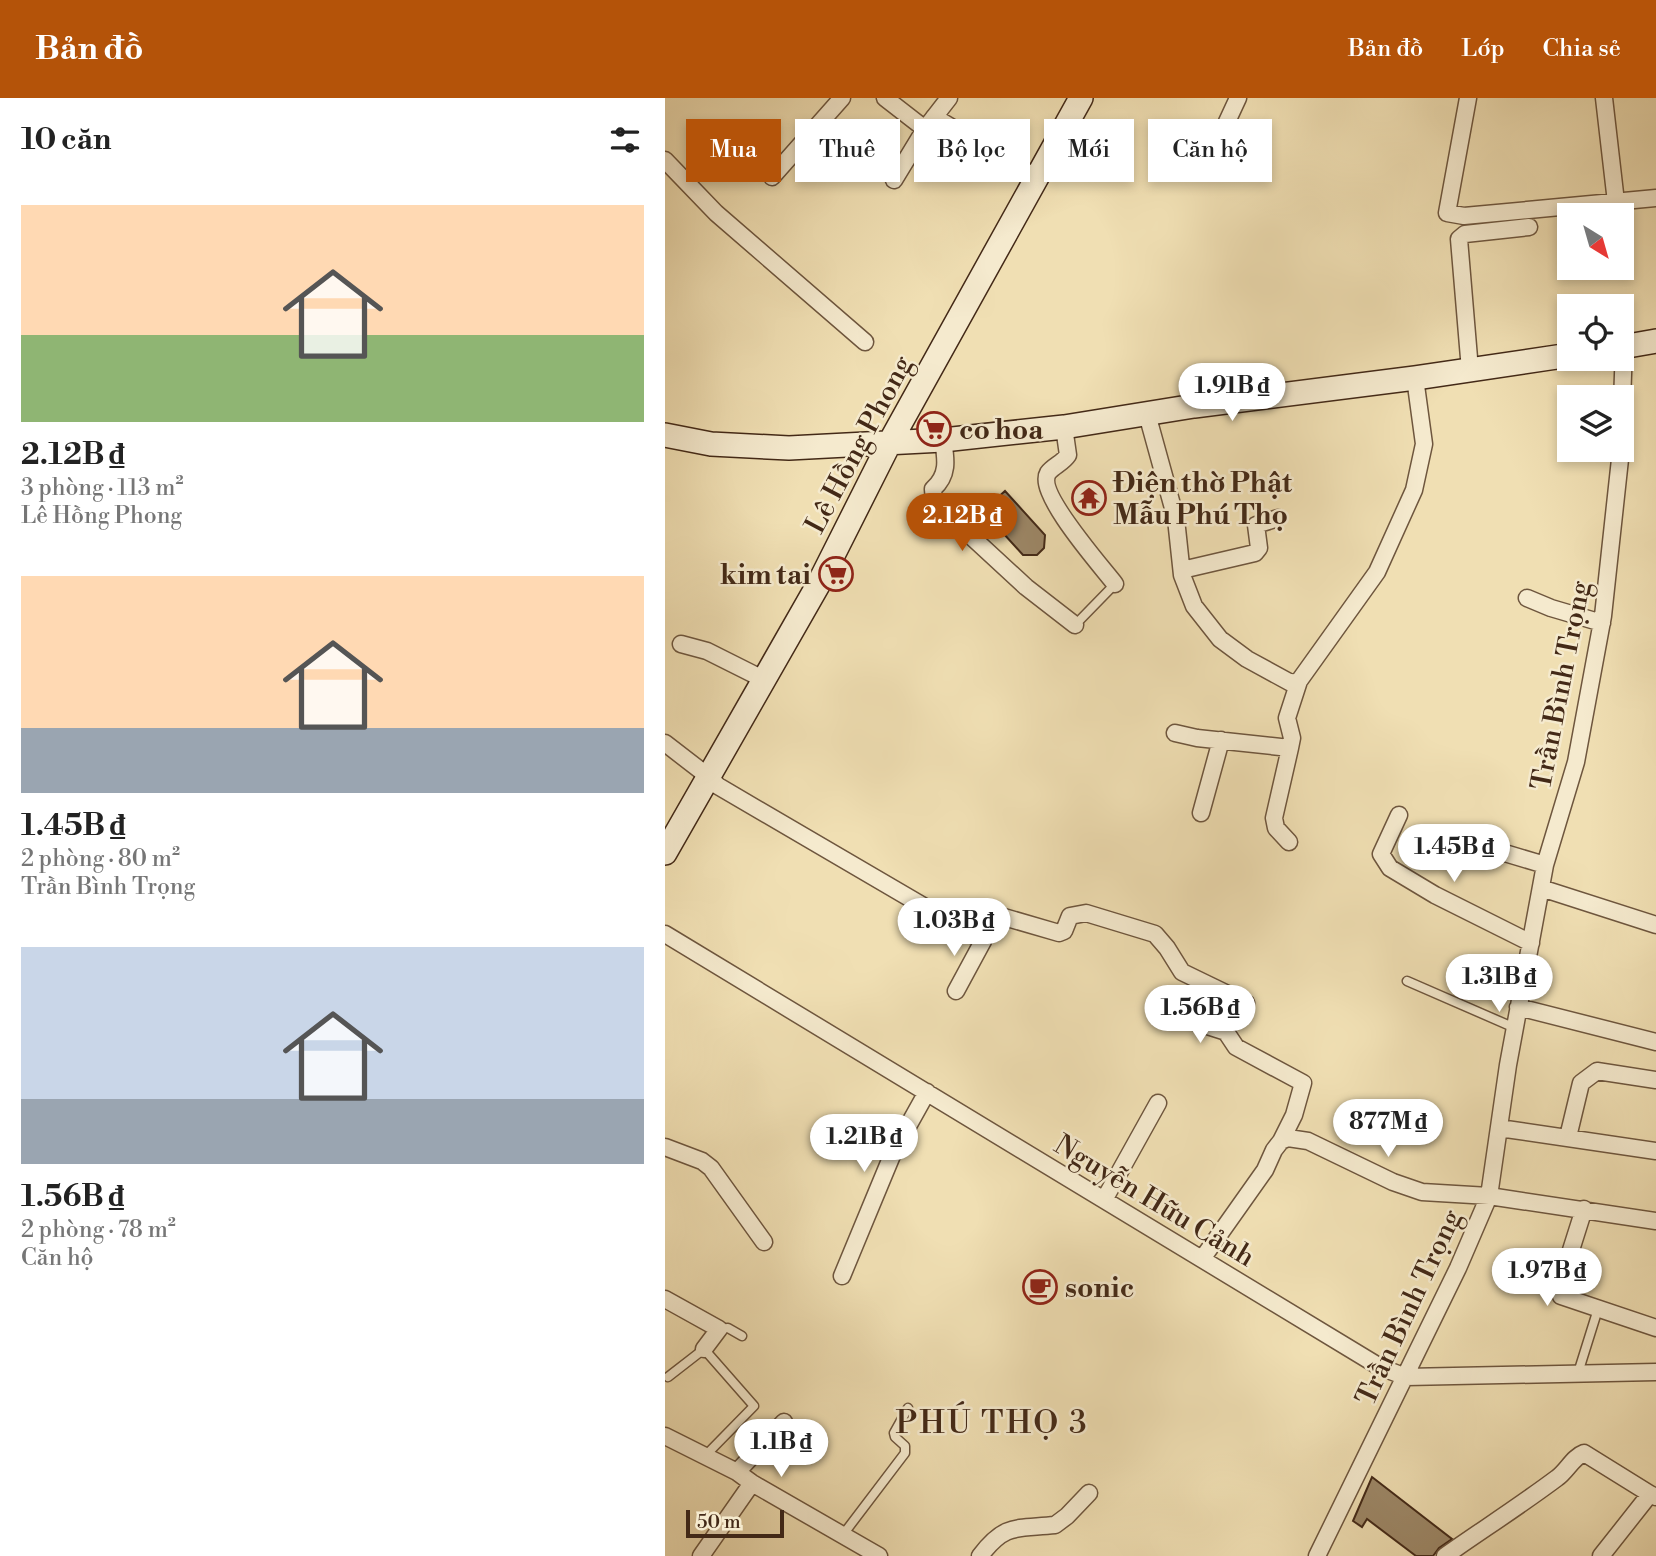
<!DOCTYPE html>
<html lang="vi">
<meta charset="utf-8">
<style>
:root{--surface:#fff;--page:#f2f2f2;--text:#222;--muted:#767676;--accent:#b45309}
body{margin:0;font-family:"Libre Bodoni",serif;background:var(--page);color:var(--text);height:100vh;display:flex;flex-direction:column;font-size:26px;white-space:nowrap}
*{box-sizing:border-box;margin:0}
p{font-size:23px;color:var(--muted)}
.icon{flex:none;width:38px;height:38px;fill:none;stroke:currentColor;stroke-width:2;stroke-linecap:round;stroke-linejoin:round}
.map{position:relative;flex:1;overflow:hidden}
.details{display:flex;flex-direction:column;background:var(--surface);width:665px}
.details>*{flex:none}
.banner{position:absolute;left:21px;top:21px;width:665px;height:63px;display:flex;gap:14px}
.needle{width:46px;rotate:143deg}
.controls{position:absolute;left:892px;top:105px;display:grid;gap:14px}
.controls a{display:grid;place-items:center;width:77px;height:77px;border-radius:0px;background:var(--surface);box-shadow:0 4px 10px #0003;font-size:35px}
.scale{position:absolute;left:21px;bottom:18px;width:98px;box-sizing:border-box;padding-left:7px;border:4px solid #432917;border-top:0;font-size:19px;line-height:24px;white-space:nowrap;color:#432917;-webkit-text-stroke:5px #f5eace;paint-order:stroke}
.price{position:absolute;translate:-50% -60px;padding:0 16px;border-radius:24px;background:#fff;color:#222;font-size:23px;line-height:46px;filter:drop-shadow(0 2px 4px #0008)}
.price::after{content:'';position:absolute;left:50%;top:42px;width:21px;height:16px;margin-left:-10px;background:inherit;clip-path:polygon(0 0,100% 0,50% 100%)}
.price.selected{background:var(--accent);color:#fff}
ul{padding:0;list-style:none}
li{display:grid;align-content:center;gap:14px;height:371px;padding:0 21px}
li span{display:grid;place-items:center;height:217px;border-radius:0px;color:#555}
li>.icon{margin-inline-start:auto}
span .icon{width:126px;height:126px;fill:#fffc;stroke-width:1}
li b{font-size:30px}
h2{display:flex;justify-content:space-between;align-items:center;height:84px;padding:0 21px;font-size:30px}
.chip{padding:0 24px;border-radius:0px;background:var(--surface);box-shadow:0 4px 10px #0003;font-size:24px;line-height:63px}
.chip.selected{background:var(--accent);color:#fff}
header{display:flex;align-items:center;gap:42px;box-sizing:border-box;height:98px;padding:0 35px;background:var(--accent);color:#fff}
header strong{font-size:33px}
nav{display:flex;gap:38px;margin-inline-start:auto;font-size:24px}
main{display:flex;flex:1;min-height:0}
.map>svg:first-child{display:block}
</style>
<header>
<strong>Bản đồ</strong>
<nav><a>Bản đồ</a><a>Lớp</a><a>Chia sẻ</a></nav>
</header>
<main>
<section class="details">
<h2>10 căn<svg class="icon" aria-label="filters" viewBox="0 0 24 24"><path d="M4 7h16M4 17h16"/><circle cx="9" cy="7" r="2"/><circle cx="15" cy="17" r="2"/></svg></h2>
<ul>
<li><span style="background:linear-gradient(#ffd9b3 60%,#8fb573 0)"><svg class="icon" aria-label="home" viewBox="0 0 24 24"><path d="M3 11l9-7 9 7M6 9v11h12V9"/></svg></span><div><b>2.12B ₫</b><p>3 phòng · 113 m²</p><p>Lê Hồng Phong</p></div></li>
<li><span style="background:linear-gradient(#ffd9b3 70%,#9aa5b1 0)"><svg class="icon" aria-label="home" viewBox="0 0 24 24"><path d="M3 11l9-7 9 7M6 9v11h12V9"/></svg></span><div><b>1.45B ₫</b><p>2 phòng · 80 m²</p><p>Trần Bình Trọng</p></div></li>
<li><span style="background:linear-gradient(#c9d6e8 70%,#9aa5b1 0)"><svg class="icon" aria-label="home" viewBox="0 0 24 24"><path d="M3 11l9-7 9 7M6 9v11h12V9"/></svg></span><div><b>1.56B ₫</b><p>2 phòng · 78 m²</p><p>Căn hộ</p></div></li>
</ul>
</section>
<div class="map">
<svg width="991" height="1458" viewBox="0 0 991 1458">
<rect width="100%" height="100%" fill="#f0dfb3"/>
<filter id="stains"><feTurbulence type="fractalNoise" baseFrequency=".00286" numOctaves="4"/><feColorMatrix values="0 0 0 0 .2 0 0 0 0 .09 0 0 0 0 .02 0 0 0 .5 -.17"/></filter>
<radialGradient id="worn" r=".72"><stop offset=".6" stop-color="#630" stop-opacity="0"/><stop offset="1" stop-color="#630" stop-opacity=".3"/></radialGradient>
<path fill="#9d8868" stroke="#432917" stroke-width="2" d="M340,393l40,44 -1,13 -7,7h-14l-40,-44z
M707,1379l80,62 -13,9 -6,8h-17l-49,-37 -5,8 -9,-6z"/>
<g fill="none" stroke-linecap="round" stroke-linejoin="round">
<g stroke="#6e563e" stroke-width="11">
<path id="lane" d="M410,527l40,-41
M742,883l108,47
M54,1231l9,-1 14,8
M913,1275l20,-64
M3,1279l36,-28 50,57 -49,50
M177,1438l63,-83v-7l-10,-9 -1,-4 14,-25"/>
</g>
<g stroke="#6e563e" stroke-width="19">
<path id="street" d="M220,0l40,31
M803,0l-21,115 17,3 192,-18
M939,0l12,104
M269,19l103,61
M554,41l19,-41
M0,62l51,53 149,129
M107,79l70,-79
M229,82l31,-51 24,-31
M805,272l-11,-131 6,-5 64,-7
M957,305l2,-57
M482,316l29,105 6,56 12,31 26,33 27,20 44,24 8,-2 78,-109 37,-82 10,-46 -9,-66
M399,329l4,28c-5,8 -15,11 -20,18 -12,20 54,94 67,111
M278,342c3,19 6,35 -10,49l1,13 92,85 49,38
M517,472l73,-17 4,-5 -3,-23 22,-7
M862,500l24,10 51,15
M16,546l26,7 58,29
M510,635l22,5 93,10 2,-10 -5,-20 12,-37
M0,645l44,34 9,9 265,155 6,-18 8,-8 62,18 5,-2 6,-15 16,-3 69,21 12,14 15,24 64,31
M536,715l20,-73
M734,717l-18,39 9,14 45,27 96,48
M624,744l-13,-14 -2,-10 16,-70
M823,750l57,17
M876,790l115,37
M0,836l715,433 26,10 250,-5
M291,893l27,-50
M853,909l138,35
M495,913l66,21 10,15 67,36 -9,32 -13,26
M834,1030l157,23
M903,1039l13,-54 16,-12 59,9
M0,1049l37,14 9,7 53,74
M439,1102l54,-97
M919,1111l-25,79 2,8 95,32
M537,1161l63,-89 9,-20 7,-9 7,-3 20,3 85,41 29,10 67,4 167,25
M177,1178l51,-123 34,-61
M0,1201l54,30 -15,20
M0,1338l72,36 15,11 127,73
M72,1374l47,-50
M36,1458l51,-73
M315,1458c25,-33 36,-27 75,-31l12,-9 22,-23
M652,1458l141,-288 31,-72 19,-131 37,-200 31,-103 27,-146 18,-166
M780,1458c37,-26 76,-51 112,-78 10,-7 16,-21 27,-25l66,41
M936,1458l49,-62 6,3"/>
</g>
<g stroke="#432917" stroke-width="26">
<path id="secondary" d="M957,249l34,-6
M0,337l46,9 78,4 154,-8 121,-13 130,-21 221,-28 155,-23
M0,755l153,-268 72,-143 191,-344"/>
</g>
<use href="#lane" stroke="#f5eace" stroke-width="8"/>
<use href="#street" stroke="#f5eace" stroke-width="16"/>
<use href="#secondary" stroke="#f5eace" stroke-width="23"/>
</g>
<defs>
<g id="supermarket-ring" transform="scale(1.75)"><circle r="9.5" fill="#f5eace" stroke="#8f2418" stroke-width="1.5"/><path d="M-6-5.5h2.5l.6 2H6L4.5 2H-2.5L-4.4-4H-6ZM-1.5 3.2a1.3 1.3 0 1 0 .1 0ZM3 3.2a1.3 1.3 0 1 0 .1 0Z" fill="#8f2418"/></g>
<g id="temple-ring" transform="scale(1.75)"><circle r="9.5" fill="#f5eace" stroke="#8f2418" stroke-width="1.5"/><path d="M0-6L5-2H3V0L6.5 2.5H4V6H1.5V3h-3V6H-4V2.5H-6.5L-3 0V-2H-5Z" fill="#8f2418"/></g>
<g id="cafe-ring" transform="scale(1.75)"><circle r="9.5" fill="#f5eace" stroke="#8f2418" stroke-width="1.5"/><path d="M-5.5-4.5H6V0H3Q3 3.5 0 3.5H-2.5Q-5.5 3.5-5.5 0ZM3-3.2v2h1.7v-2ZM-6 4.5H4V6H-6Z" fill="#8f2418"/></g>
</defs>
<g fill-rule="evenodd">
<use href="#supermarket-ring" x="269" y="331"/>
<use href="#temple-ring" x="424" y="400"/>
<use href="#supermarket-ring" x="171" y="476"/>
<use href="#cafe-ring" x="375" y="1189"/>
</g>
<g text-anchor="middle" stroke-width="5" stroke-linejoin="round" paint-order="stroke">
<g font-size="28" font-weight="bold" fill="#432917" stroke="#f5eace" text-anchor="start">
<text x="294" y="341">co hoa</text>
<text x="448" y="394">Điện thờ Phật<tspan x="448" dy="32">Mẫu Phú Thọ</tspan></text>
<text x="146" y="486" text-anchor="end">kim tai</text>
<text x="400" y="1199">sonic</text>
</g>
<g font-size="28" fill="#432917" stroke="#f5eace">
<text transform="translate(193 346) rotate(-62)" y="10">Lê Hồng Phong</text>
<text transform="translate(895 587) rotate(-79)" y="10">Trần Bình Trọng</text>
<text transform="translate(490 1102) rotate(31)" y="10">Nguyễn Hữu Cảnh</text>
<text transform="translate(743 1209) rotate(-65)" y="10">Trần Bình Trọng</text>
</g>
<g font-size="32" letter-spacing="2" fill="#432917" stroke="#f5eace">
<text x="327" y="1335">PHÚ THỌ 3</text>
</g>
</g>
<rect width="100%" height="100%" filter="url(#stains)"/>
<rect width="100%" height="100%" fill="url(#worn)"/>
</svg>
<div class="controls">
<a><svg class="needle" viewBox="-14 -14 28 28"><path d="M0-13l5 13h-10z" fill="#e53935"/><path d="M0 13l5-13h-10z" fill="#767676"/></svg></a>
<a><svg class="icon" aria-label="locate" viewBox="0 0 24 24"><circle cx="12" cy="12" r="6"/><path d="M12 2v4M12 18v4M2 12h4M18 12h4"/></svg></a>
<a><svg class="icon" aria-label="layers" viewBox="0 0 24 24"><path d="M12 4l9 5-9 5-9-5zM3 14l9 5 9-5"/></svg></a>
</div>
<div class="scale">50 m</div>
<b class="price" style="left:567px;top:325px">1.91B ₫</b>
<b class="price selected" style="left:297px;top:455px">2.12B ₫</b>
<b class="price" style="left:789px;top:786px">1.45B ₫</b>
<b class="price" style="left:289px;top:860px">1.03B ₫</b>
<b class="price" style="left:834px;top:916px">1.31B ₫</b>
<b class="price" style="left:535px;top:947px">1.56B ₫</b>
<b class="price" style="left:723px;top:1061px">877M ₫</b>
<b class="price" style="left:199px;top:1076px">1.21B ₫</b>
<b class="price" style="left:882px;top:1210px">1.97B ₫</b>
<b class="price" style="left:116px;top:1381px">1.1B ₫</b>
<div class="banner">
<a class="chip selected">Mua</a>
<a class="chip">Thuê</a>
<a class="chip">Bộ lọc</a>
<a class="chip">Mới</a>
<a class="chip">Căn hộ</a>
</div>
</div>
</main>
